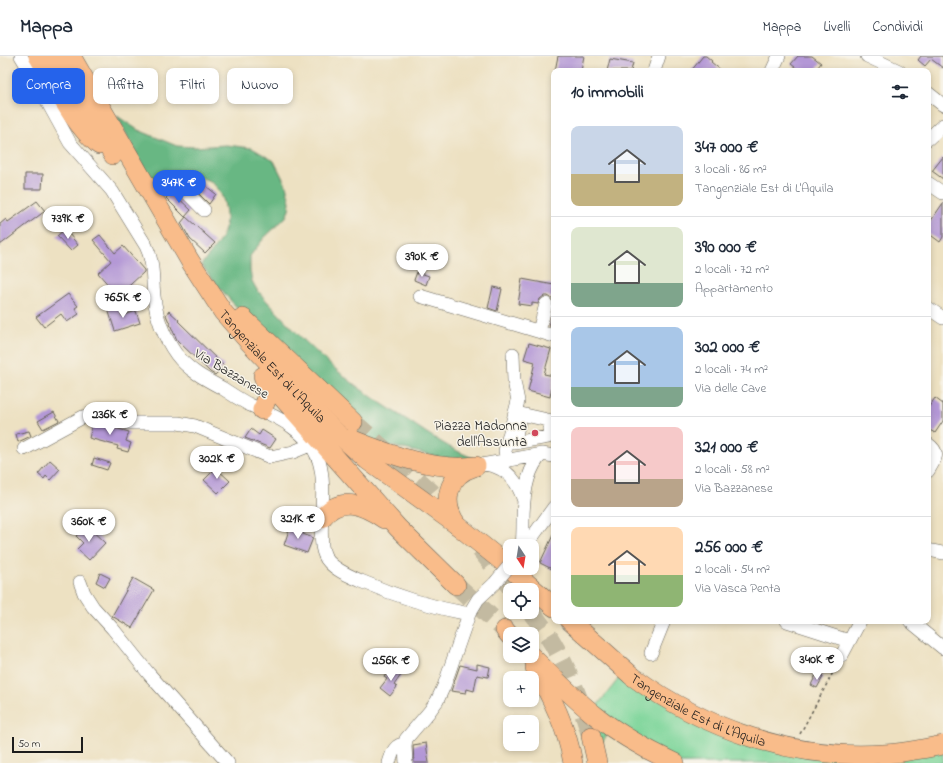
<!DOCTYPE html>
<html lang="it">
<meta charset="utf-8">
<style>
:root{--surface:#fff;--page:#f6f6f7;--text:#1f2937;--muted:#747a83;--line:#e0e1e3;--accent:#2563eb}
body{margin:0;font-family:"Indie Flower",sans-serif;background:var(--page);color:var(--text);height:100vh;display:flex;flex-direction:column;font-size:15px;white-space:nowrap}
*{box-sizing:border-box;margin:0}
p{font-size:13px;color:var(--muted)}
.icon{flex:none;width:22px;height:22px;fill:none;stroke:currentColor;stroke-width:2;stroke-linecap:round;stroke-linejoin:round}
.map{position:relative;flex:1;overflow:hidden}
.drawer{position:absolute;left:551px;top:12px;width:380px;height:556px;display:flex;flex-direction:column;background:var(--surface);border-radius:8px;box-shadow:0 2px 6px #0003}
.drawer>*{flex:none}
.hud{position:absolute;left:12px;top:12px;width:380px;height:36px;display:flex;gap:8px}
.needle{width:26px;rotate:168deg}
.controls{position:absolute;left:503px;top:483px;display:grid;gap:8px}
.controls a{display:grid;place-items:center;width:36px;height:36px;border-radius:8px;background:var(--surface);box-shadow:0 2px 6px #0003;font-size:20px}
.scale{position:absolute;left:12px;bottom:10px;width:71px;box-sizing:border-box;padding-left:4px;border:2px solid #1c1c1c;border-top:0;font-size:11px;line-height:14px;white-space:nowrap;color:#1c1c1c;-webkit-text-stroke:3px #f7f3e8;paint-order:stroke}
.price{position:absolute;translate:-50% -34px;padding:0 9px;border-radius:14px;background:#fff;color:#222;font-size:13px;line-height:26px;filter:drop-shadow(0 1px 2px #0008)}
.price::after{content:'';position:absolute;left:50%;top:24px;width:12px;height:9px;margin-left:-6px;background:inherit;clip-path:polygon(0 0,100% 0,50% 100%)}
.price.on{background:var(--accent);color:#fff}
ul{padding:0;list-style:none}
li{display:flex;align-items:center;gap:12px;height:100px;padding:0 20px}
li+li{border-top:1px solid var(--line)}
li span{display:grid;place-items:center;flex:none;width:112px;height:80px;border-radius:8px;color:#555}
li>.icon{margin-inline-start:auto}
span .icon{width:48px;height:48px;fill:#fffc;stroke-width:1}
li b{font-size:17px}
h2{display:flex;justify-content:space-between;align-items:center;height:48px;padding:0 20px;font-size:17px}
.chip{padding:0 14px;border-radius:8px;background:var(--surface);box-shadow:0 2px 6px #0003;font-size:14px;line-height:36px}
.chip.on{background:var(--accent);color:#fff}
header{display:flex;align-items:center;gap:24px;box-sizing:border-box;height:56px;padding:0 20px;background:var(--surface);border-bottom:1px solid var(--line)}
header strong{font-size:19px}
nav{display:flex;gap:22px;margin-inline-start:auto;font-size:14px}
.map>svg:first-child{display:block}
</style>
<header>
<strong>Mappa</strong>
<nav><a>Mappa</a><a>Livelli</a><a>Condividi</a></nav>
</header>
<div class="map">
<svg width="943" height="707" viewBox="0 0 943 707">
<rect width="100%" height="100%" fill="#f7f3e8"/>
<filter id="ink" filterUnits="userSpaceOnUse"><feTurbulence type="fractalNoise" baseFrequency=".025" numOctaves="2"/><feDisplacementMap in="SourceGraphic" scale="8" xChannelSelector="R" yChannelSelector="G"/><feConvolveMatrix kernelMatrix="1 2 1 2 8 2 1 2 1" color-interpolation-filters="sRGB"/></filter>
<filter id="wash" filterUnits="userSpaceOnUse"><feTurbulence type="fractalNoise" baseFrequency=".012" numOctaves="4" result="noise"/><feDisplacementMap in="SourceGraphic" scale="16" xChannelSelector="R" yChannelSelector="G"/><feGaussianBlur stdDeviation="0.9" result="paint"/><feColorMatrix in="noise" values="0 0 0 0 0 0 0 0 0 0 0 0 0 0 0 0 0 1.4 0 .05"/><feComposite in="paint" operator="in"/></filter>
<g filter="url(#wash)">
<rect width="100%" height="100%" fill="#ede1c2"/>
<path fill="#7fd69b" stroke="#4e795c" d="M620,621l82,36 103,31 75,3 63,-10v26h-287l-49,-29 -7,13 -3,-13 12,-17 -13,-10z"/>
<path fill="#67b783" stroke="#426a50" d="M117,60l21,14 39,16 18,1 31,-2 26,3 22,13 12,24 4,17 -1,8 -3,7 -22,21 -14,18v15l2,10 5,9c26,29 52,57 82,82 21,18 46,34 70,49 22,15 44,30 69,39l-15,3 -101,-24 -132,-139 -29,-35c8,-10 18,-21 23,-33 5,-15 1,-41 -13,-50 -8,-5 -18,-7 -27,-7 -11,0 -22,5 -32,9z"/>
<g id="blocks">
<path fill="#b397d6" d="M558,0h26l-3,15h-26z
M703,0h3l6,5 -1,1 11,9h-31z
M798,0h14l9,7 -6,8h-15l-9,-7z
M921,0h22v12l-12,-9 -6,7 -7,-6z
M610,3l23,4 -2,8h-24z
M943,101v22l-11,-8z
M25,118h18l-1,15h-17z
M196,122l20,16 -7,10 -19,-19z
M172,136l19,18 -6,7 -19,-19z
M37,145l8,10 -45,34v-21l6,-5 2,3z
M943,147v34l-3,5 -12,-9v-8z
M186,161l29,26 -10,10 -15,-14 -9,-16z
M65,173l13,16 -7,6 -14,-15z
M100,179l15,18 8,-7 21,24v2l-26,24 -20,-23 13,-12 -18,-21z
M417,216l12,4 -3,9 -12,-5z
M522,223l32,6v43l-5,-2 5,-20v-4l-3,-4 -3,-2h-4l-4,3 -2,5 -6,-1v3l-14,-2z
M493,231l9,2 -5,22 -9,-3z
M68,238l10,12 -3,2 4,6 -12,8 -6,-8 -17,13 -8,-10z
M119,249l3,11 14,-5 4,12 -25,8 -7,-22z
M169,255l10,9 -1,1 46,45 -9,9 -5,-3 -33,-32 -11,-25z
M529,287l22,6 -7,25 10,2 -4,21 -22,-6 7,-29 -11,-3z
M935,342l8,6v17l-8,12 -7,-4v-21z
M54,356l5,9 -16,8 -5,-8z
M93,366l36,10 -3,9 5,2 -3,9 -11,-3 1,-3 -29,-8z
M251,373l8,6 3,-5 14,9 -6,9 -25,-10z
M29,375l2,5 -13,6 -2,-8z
M94,402l16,5 -3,7 -15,-5z
M50,404l10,9 -10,11 -4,-4 -2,3 -6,-5z
M216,412l14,13 -12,12 -14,-13z
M87,470l18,17 -16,17 -12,-11 6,-6 -7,-7z
M290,471l13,5v2l10,4 -6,15 -23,-8z
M554,477v37l-14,-7z
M100,517l10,5 -5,9 -9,-5z
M133,522l21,12 -22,38 -20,-12z
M477,608l13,3 -2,10 -11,-2 -3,16 -7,-2 -1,4 -15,-2 9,-26 17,4z
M391,611l10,8 -7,10 3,2 -7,9 -10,-8 7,-9 -3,-2z
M817,617l6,4 -6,11 -6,-3z
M426,687l3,20h-15l-1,-18z"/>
</g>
</g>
<g filter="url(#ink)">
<use href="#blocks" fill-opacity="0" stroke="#656156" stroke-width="1"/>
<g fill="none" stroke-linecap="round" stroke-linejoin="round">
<path stroke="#c3baa1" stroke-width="19" stroke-dasharray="19 10" stroke-linecap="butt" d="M353,366l78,70 21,25
M480,493l33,41
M456,529l49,45
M531,556c30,37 46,79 60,124"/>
<g stroke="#656156" stroke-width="14">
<path id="minor" d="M21,0l15,25 34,62 42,48 34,55c8,16 6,32 8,50 2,21 10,41 22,58 12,16 29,25 46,34 9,6 17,11 26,16 27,12 61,26 71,57 8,27 0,57 3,85 1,6 3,12 7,16 8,9 21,14 32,19 35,15 70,26 108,33
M867,0l32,15
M654,15l5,-15
M772,15l7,-15
M928,37l15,12
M928,83l15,-14
M928,127l15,10
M148,135c7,-4 14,-9 21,-9 11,0 27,21 35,28
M420,240l134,40
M928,252l15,10
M539,275l7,-27
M521,358l31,7 -4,16 -34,6z
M928,388c13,9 7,15 0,27
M24,393l59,-32 13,-4 32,10h50l17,3 75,31 23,-5 17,-7
M507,405l-2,-10 13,-50 -4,-20 -1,-27
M489,409c20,4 29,18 35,36
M476,410l66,-12 12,2
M523,484l6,-1 4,-3 21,-29
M522,490c1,-8 1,-17 1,-25 0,-21 3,-51 19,-67
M928,494l15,3
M80,526l4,11 9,14 20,22 36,45 79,89
M787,565l62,20
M910,565l33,27
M651,597l13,-32
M842,599l18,-34
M389,707c3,-9 5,-19 16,-19
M406,707l-1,-17 1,-7 23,-27 8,-11 7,-15 25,-72 9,-15 17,-16"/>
</g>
<g stroke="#656156" stroke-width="20">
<g id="highway">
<path d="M38,0c18,29 34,67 61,89"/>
<path d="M55,0l58,99"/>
<path id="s1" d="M71,0l119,205 33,51 26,30 52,55 36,36 30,27 90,65 46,37 51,45"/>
<path d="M243,262l110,104"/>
<path d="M265,322l133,150 58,57"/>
<path d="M262,354c7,-14 8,-19 1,-34"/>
<path d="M351,383c37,15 85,33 125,27"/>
<path d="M322,462c18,-23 42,-13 62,1"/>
<path d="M457,469c-16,-22 -10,-50 17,-58"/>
<path d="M570,565l62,55"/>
<path d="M505,574l5,6"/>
<path d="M531,600c21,20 42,42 65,60 24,19 51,34 79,47"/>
<path d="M535,612c17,30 32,60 38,95"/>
<path d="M591,680l6,27"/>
</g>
</g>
<path stroke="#656156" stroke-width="1.5" stroke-dasharray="3 3" stroke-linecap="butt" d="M800,678l37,-69"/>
<use href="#minor" stroke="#fff" stroke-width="13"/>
<use href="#highway" stroke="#f9bc8a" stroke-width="19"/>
<g stroke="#656156" stroke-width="14" stroke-linecap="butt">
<path id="minor-bridge" d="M495,527l15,-18"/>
</g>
<g stroke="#656156" stroke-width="20" stroke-linecap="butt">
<g id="highway-bridge">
<path id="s2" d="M632,620c73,53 160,84 251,78 20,-1 40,-5 60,-9"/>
</g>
</g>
<use href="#minor-bridge" stroke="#fff" stroke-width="13"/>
<use href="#highway-bridge" stroke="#f9bc8a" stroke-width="19"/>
</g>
</g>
<circle fill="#d1495b" stroke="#f7f3e8" stroke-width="1.5" cx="535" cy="377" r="4"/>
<g text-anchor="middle" stroke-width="3" stroke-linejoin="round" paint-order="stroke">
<g font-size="14" fill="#1c1c1c" stroke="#f7f3e8">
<text dy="5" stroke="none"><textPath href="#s1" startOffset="371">Tangenziale Est di L'Aquila</textPath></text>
<text transform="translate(232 317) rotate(31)" y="5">Via Bazzanese</text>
<text dy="5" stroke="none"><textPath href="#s2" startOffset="75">Tangenziale Est di L'Aquila</textPath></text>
</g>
<g font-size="14" fill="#1c1c1c" stroke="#f7f3e8" text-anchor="end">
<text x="527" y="374">Piazza Madonna<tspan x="527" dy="16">dell'Assunta</tspan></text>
</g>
</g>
</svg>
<div class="controls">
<a><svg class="needle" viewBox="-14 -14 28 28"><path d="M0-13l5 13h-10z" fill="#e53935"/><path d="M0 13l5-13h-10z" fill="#747a83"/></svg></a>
<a><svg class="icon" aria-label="locate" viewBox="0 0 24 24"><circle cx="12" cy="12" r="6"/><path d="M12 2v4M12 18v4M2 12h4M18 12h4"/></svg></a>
<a><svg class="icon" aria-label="layers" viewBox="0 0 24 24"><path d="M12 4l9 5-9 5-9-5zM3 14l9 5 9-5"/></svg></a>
<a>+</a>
<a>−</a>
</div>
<div class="scale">50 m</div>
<b class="price on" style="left:179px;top:148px">347K €</b>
<b class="price" style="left:68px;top:184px">739K €</b>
<b class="price" style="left:422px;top:222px">390K €</b>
<b class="price" style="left:123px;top:263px">765K €</b>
<b class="price" style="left:110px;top:380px">236K €</b>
<b class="price" style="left:217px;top:424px">302K €</b>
<b class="price" style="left:298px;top:484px">321K €</b>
<b class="price" style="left:89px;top:487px">360K €</b>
<b class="price" style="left:817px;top:625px">340K €</b>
<b class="price" style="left:391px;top:626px">256K €</b>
<div class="hud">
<a class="chip on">Compra</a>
<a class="chip">Affitta</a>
<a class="chip">Filtri</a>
<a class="chip">Nuovo</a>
</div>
<section class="drawer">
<h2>10 immobili<svg class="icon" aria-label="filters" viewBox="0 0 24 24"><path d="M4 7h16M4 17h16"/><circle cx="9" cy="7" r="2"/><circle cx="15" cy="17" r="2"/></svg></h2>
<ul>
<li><span style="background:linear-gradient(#c9d6e8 60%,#c2b280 0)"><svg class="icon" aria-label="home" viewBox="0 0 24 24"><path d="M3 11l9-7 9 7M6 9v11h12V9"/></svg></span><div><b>347 000 €</b><p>3 locali · 86 m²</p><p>Tangenziale Est di L'Aquila</p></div></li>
<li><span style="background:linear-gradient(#dfe7d0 70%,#7fa58c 0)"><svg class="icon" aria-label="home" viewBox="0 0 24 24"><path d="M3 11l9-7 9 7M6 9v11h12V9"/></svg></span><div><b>390 000 €</b><p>2 locali · 72 m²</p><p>Appartamento</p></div></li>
<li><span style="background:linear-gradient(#a9c7e8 75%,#7fa58c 0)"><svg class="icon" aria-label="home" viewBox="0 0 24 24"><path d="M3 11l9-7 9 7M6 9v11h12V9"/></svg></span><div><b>302 000 €</b><p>2 locali · 74 m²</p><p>Via delle Cave</p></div></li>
<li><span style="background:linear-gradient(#f6c9c9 65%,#b9a48a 0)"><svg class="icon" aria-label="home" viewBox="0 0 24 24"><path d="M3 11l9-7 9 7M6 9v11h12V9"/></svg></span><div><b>321 000 €</b><p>2 locali · 58 m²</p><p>Via Bazzanese</p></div></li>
<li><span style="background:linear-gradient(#ffd9b3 60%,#8fb573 0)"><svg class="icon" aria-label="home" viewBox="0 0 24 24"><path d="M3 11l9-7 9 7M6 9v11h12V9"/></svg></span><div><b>256 000 €</b><p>2 locali · 54 m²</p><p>Via Vasca Penta</p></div></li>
</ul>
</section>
</div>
